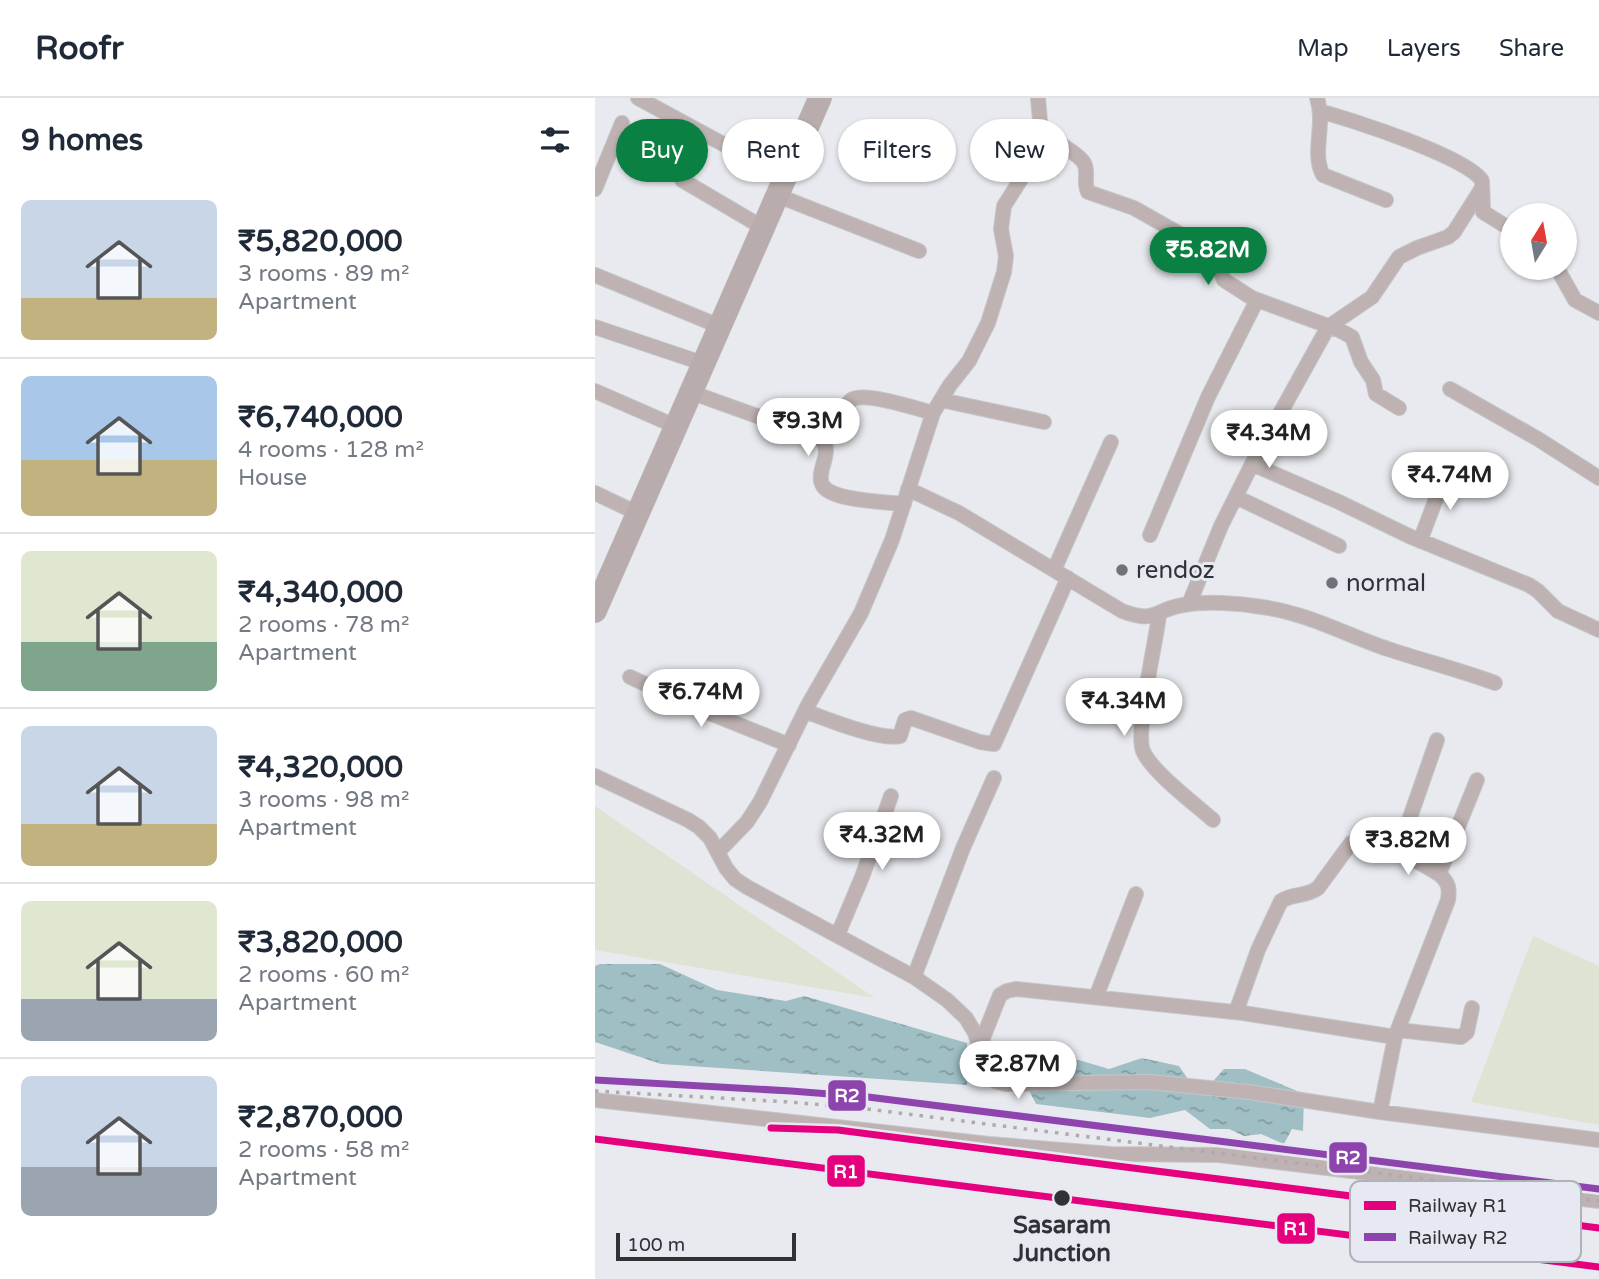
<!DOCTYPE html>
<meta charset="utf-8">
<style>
:root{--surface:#fff;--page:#f2f2f3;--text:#1f2937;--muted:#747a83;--line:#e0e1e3;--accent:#0b8043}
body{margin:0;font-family:"Varela Round",sans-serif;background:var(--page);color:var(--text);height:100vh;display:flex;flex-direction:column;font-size:26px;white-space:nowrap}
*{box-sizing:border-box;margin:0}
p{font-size:23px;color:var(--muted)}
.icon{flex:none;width:38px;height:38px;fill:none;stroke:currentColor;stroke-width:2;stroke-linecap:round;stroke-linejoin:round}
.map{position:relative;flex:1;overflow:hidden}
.side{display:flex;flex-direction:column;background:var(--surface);width:595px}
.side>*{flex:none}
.hud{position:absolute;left:21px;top:21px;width:665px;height:63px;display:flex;gap:14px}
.needle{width:46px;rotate:11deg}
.controls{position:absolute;left:905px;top:105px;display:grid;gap:14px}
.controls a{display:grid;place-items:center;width:77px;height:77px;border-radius:50%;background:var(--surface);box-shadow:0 2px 5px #0004;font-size:35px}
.scale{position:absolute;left:21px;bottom:18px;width:180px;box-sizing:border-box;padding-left:7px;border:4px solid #313236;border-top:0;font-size:19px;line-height:24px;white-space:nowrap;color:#313236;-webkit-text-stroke:5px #e6e9f2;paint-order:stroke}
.price{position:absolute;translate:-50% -60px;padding:0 16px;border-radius:24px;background:#fff;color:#222;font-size:23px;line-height:46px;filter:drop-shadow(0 2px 4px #0008)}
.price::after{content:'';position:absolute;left:50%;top:42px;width:21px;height:16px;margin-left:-10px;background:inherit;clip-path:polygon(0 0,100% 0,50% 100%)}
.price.current{background:var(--accent);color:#fff}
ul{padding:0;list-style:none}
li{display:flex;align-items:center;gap:21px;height:175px;padding:0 21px}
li+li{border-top:2px solid var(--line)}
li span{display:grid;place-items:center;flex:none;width:196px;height:140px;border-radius:10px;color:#555}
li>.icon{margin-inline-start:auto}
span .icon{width:84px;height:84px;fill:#fffc;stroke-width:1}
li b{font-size:30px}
h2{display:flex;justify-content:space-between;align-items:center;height:84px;padding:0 21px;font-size:30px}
.pill{padding:0 24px;border-radius:32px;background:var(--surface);box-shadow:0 2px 5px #0004;font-size:24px;line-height:63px}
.pill.current{background:var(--accent);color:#fff}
header{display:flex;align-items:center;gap:42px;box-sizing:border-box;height:98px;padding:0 35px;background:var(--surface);border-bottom:2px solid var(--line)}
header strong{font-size:33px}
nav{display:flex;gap:38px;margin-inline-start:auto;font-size:24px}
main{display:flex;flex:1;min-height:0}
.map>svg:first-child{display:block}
</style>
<header>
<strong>Roofr</strong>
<nav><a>Map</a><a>Layers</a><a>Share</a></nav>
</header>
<main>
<section class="side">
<h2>9 homes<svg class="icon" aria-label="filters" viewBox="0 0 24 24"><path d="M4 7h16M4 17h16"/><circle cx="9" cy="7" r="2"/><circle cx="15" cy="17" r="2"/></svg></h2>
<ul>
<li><span style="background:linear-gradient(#c9d6e8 70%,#c2b280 0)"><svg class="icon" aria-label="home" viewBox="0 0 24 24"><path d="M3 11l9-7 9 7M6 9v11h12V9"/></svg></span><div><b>₹5,820,000</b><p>3 rooms · 89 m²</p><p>Apartment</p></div></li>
<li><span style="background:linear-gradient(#a9c7e8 60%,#c2b280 0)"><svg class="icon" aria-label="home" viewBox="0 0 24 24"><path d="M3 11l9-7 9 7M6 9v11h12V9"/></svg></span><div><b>₹6,740,000</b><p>4 rooms · 128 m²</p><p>House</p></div></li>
<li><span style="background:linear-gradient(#dfe7d0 65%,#7fa58c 0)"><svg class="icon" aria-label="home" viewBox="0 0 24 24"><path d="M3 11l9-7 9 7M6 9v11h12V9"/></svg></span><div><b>₹4,340,000</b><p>2 rooms · 78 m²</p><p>Apartment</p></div></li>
<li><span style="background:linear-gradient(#c9d6e8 70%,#c2b280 0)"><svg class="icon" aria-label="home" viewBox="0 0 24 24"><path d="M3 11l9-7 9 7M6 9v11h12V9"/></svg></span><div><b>₹4,320,000</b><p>3 rooms · 98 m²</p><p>Apartment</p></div></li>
<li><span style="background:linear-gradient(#dfe7d0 70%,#9aa5b1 0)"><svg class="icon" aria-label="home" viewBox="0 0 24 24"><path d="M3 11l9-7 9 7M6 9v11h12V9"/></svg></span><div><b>₹3,820,000</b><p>2 rooms · 60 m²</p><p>Apartment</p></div></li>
<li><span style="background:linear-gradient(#c9d6e8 65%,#9aa5b1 0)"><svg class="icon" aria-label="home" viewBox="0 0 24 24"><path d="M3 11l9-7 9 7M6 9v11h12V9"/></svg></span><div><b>₹2,870,000</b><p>2 rooms · 58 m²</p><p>Apartment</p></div></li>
</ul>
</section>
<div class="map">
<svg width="1004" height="1181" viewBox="0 0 1004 1181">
<defs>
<pattern id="water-ripples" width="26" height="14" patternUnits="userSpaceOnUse" patternTransform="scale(1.75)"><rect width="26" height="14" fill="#9fbfc5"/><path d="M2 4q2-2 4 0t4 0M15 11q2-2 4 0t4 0" fill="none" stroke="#829ca1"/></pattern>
</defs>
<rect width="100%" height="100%" fill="#e9eaef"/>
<path fill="#dfe3d3" d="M0,708l280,192 -280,-48z
M938,838l66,30v159l-128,-23z"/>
<path fill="url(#water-ripples)" d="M5,866h60l57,26 69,11 18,-5 163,47v42l-306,-21 -66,-22v-76z
M430,956l47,4 37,11 33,-11 37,8 11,16 16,7 18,-20h21l59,25 -1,37 -11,-2 -8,15 -23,-10 -17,2 -15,-7h-19l-25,-19 -35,8 -114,-14 -12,-23z"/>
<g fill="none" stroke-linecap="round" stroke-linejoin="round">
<g stroke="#c5c6c9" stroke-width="16">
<path id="minor" d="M43,0l146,79
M722,0c9,26 -6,55 6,77l63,25
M727,14c28,7 148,46 160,69l1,31 29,18
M446,34c10,7 37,21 43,31 5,9 -1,20 4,29l46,16 81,46c7,7 4,17 9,26l28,18 87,32 13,7 9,25 12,18 3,14 23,14
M87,82l80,47
M0,91l27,-66
M181,97l143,56
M962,170l18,32 24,13
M0,177l124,51
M0,229l107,36
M855,291l88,50 61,39
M0,293l80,35
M95,294l131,47c14,14 -7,32 2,47 10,15 63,16 81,18
M346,302l103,22
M230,345c7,-11 17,-36 26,-43 13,-9 67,9 82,13
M657,366l87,38 70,34 120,49 9,6 20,20 41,19
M313,391l51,24 163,98c35,13 31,-1 61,-6 23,-4 56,-2 79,2 45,6 84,28 126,42 36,12 72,21 107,34
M0,395l42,20
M641,399l103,49
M555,437l58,-138 49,-97
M825,443l27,-71
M459,472l57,-128
M594,506l32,-78 31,-62 76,-137 44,-30 27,-40 18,-9 31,-11 6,-5 28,-44
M564,517c-3,27 -24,116 -16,136 9,21 52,53 70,69
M35,579l67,31 92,37
M210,613c21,8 75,30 95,25l5,-16 6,-2 69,24 14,2 74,-166
M0,678l93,44 11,7 11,11 16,30 9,11 12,8 167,90 33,23 19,18 9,15 12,38 8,10 11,3 144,-2 99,10 131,20 219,28
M123,754l29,-30 13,-20 48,-97 53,-92 31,-73 41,-127 17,-28 19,-24 19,-38 16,-51 2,-16 -5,-27 3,-23 26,-41 11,-33 -3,-34
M803,754l39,-112
M844,776l38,-94
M243,836l24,-57 29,-81
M319,879l49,-129 31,-70
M501,899l40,-103
M641,914l22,-62 23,-49c12,-8 25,-4 37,-13l33,-45c25,-9 65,18 88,31 9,8 11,13 9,26l-53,137 -15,75
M803,932l63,7 6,-5 5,-24
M384,950l21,-53 7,-4 9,-2 227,24 152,24
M0,1002l394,44 122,10 108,1 380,46"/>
</g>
<g stroke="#c5c6c9" stroke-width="24">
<path id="trunk" d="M0,513l225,-513"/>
</g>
<use href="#minor" stroke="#beb2b2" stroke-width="14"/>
<use href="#trunk" stroke="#b8acac" stroke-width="23"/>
<path stroke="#afaaad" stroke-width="3.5" stroke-dasharray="3.5 7" stroke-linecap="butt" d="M0,982l196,11 77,6 731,92
M0,993l195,11 77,7 732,92
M176,1030l67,2 761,98"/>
<g stroke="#e6e9f2" stroke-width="12">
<path id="rail-1" d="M176,1030l67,2 761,98
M0,1041l1004,128"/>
</g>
<g stroke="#e6e9f2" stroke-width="12">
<path id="rail-2" d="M0,982l196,11 77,6 731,92"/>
</g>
<use href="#rail-1" stroke="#e5007d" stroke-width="7"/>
<use href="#rail-2" stroke="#8e44ad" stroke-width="7"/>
</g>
<g fill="#717277" stroke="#e6e9f2" stroke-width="2.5">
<circle cx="527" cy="472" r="7"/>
<circle cx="737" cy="485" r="7"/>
</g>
<circle fill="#313236" stroke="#e6e9f2" stroke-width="2.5" cx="467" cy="1100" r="9"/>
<g text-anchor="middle" stroke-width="6" stroke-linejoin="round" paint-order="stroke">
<g font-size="24" fill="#313236" stroke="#e6e9f2" text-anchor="start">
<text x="541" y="480">rendoz</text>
<text x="751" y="493">normal</text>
</g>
<g font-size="24" font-weight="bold" fill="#313236" stroke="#e6e9f2">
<text x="467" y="1135">Sasaram<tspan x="467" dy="28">Junction</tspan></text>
</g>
</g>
<rect x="755" y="1083" width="231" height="81" rx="10" fill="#e6e9f2" stroke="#b0b2ba" stroke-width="2"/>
<rect x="769" y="1103" width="32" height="9" fill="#e5007d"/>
<rect x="769" y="1135" width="32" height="8" fill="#8e44ad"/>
<g font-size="19" fill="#313236">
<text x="813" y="1114">Railway R1</text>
<text x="813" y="1146">Railway R2</text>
</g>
<g stroke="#e6e9f2" stroke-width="2.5">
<rect x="232" y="981" width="40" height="33" rx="7" fill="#8e44ad"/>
<rect x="733" y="1043" width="40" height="33" rx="7" fill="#8e44ad"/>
<rect x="231" y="1056" width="40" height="34" rx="7" fill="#e5007d"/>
<rect x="681" y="1114" width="40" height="33" rx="7" fill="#e5007d"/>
</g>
<g font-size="19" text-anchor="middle" font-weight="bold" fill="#fff">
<text x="252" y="1004">R2</text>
<text x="753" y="1066">R2</text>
<text x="251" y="1080">R1</text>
<text x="701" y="1137">R1</text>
</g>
</svg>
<div class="controls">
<a><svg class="needle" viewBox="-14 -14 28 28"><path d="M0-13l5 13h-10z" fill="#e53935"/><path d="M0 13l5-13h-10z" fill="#747a83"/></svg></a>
</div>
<div class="scale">100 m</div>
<b class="price current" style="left:613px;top:189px">₹5.82M</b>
<b class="price" style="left:213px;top:360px">₹9.3M</b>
<b class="price" style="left:674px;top:372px">₹4.34M</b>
<b class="price" style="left:855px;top:414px">₹4.74M</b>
<b class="price" style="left:106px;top:631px">₹6.74M</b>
<b class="price" style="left:529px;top:640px">₹4.34M</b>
<b class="price" style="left:287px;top:774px">₹4.32M</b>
<b class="price" style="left:813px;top:779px">₹3.82M</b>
<b class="price" style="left:423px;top:1003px">₹2.87M</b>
<div class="hud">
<a class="pill current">Buy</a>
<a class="pill">Rent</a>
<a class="pill">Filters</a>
<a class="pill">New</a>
</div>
</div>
</main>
